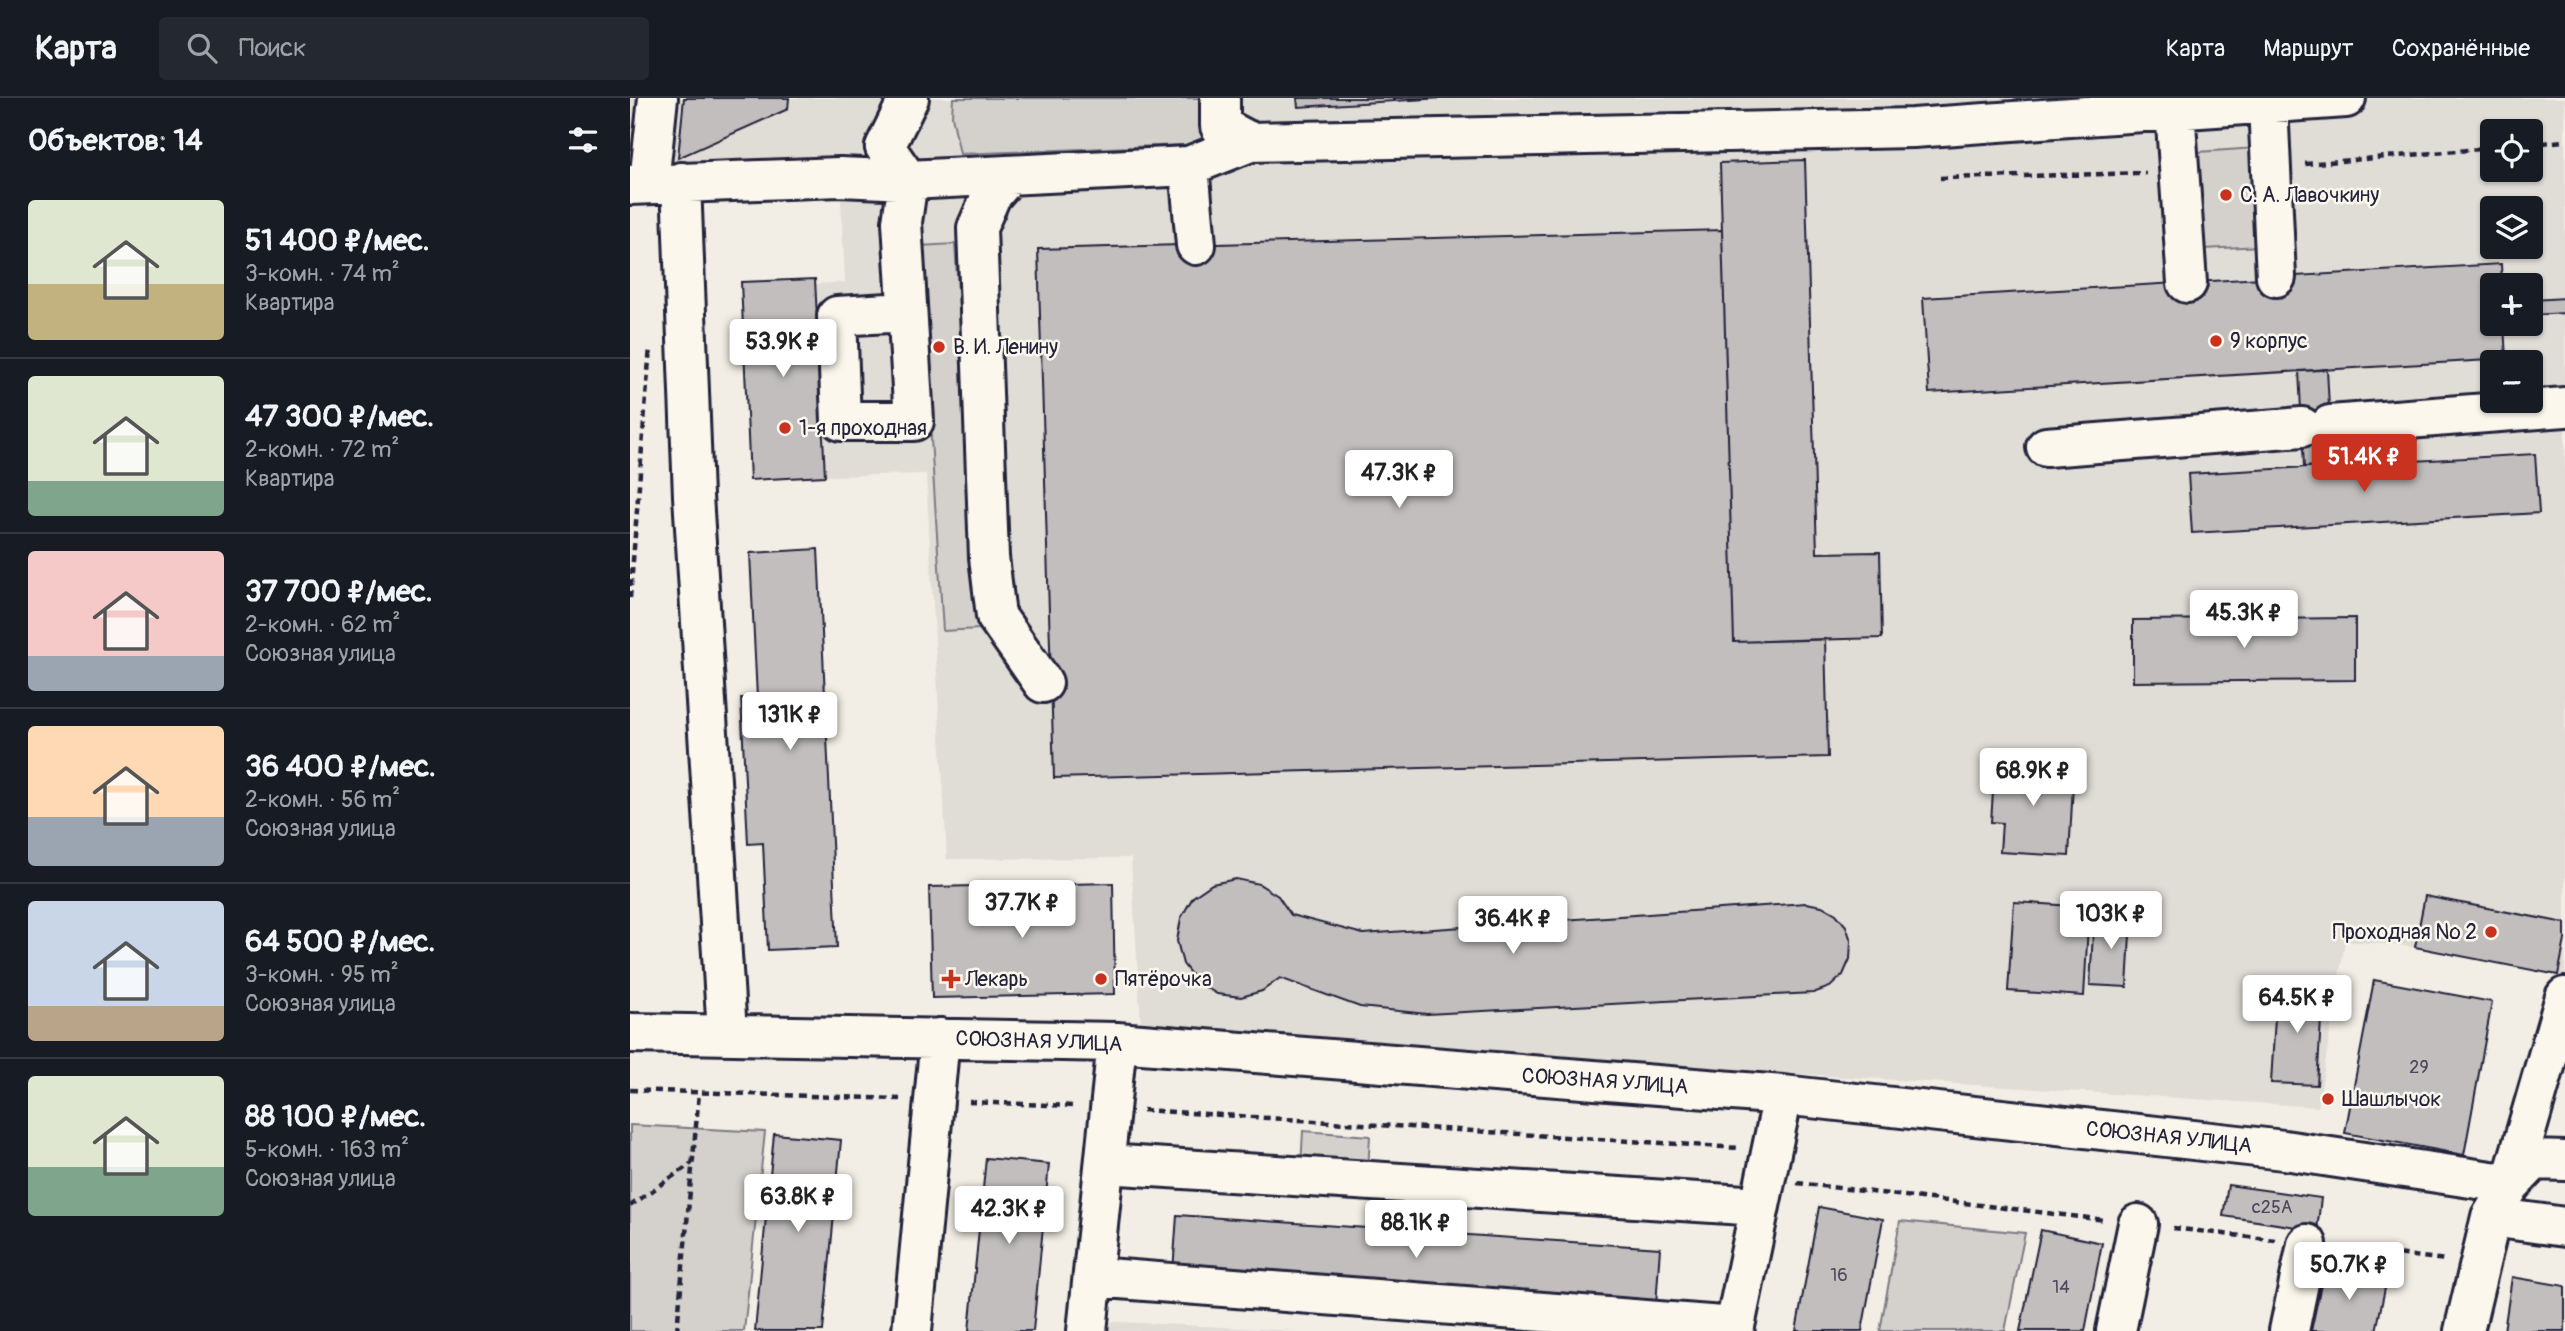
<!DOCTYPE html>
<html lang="ru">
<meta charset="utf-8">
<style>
:root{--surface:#171b24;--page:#242831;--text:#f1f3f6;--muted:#9ea1a6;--line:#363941;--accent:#c8321e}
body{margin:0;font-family:Pangolin,sans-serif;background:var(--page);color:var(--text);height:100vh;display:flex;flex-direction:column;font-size:26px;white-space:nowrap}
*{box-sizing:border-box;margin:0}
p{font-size:23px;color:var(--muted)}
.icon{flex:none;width:38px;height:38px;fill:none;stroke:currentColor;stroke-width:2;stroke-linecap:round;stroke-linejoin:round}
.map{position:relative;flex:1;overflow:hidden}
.sheet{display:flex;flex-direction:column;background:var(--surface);width:630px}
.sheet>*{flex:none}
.buttons{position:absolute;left:1850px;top:21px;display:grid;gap:14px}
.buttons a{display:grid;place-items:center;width:63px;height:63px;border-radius:7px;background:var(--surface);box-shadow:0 2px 5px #0004;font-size:35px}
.price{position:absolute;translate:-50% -60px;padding:0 16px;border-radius:7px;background:#fff;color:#222;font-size:23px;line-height:46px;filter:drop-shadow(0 2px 4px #0008)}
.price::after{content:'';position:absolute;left:50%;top:42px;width:21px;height:16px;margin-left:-10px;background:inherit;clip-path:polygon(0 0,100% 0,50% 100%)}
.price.on{background:var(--accent);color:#fff}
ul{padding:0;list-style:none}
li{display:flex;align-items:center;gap:21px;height:175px;padding:0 28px}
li+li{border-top:2px solid var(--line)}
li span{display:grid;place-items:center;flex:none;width:196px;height:140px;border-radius:7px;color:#555}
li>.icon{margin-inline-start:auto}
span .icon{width:84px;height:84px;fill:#fffc;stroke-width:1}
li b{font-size:30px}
h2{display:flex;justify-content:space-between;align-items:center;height:84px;padding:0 28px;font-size:30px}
header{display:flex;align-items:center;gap:42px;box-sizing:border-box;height:98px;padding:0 35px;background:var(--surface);border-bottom:2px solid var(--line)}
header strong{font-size:33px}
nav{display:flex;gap:38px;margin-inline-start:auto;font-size:24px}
.search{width:490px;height:63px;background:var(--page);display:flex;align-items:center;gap:18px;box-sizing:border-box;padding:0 24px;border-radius:7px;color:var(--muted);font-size:26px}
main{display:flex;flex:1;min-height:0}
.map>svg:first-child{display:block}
</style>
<header>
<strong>Карта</strong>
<div class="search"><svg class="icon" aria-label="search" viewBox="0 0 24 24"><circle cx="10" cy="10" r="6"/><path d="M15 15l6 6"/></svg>Поиск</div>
<nav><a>Карта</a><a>Маршрут</a><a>Сохранённые</a></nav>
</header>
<main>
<section class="sheet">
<h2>Объектов: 14<svg class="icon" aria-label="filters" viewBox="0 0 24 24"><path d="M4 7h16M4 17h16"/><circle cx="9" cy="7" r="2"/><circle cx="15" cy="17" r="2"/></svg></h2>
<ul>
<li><span style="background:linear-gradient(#dfe7d0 60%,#c2b280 0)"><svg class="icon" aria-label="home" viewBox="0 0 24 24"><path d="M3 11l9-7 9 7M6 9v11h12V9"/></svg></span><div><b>51 400 ₽/мес.</b><p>3-комн. · 74 m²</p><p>Квартира</p></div></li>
<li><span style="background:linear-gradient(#dfe7d0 75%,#7fa58c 0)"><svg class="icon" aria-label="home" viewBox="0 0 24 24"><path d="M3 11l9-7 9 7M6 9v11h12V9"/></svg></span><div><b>47 300 ₽/мес.</b><p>2-комн. · 72 m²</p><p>Квартира</p></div></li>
<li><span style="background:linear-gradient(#f6c9c9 75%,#9aa5b1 0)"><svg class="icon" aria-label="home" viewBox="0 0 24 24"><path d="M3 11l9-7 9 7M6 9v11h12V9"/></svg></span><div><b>37 700 ₽/мес.</b><p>2-комн. · 62 m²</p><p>Союзная улица</p></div></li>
<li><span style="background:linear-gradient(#ffd9b3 65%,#9aa5b1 0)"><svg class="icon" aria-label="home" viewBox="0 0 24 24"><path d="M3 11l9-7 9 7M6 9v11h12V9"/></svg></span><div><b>36 400 ₽/мес.</b><p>2-комн. · 56 m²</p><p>Союзная улица</p></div></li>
<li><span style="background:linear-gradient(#c9d6e8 75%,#b9a48a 0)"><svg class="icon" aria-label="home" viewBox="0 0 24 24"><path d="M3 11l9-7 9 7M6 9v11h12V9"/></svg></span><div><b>64 500 ₽/мес.</b><p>3-комн. · 95 m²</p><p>Союзная улица</p></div></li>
<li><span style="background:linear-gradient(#dfe7d0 65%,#7fa58c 0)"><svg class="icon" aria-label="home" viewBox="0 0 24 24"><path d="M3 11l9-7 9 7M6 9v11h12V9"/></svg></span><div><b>88 100 ₽/мес.</b><p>5-комн. · 163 m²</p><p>Союзная улица</p></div></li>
</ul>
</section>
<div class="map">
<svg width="1935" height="1233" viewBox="0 0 1935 1233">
<rect width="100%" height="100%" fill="#f2eee5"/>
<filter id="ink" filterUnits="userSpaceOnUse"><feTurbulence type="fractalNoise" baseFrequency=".0143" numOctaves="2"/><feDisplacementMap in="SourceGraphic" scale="14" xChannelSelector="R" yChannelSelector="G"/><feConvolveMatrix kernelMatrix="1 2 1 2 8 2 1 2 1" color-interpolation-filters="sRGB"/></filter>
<g filter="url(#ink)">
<path fill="#e0dcd6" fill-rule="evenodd" d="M0,0h1935v879l-150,-30 -70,-6 -27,166 -656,-42 -521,-41 -10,-166 -184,1 -21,-385 -101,2 -9,-192 29,-2 -5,-105 -210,-6zM1862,33h38v39h-38zM1862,110h38v39h-38zM1862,187h38v39h-38zM1862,264h38v39h-38z
M471,1223l199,10h-200z"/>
<path fill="#d4d1cc" stroke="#7b7a84" stroke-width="2" d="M323,0h280l-2,45 -271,11 -8,-38z
M1626,50l5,98 -57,3 -6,-97z
M325,146l24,385 -36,2 -24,-385z
M0,1027l135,7 -21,199h-114z
M673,1033l67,5 -2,35 -67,-4z
M1270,1123l125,12 -20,98h-125z"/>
<path fill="#c2bebe" stroke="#22223b" stroke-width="2" d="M54,0h105l-1,11 -110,49z
M667,0h146l-145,9z
M1175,62l12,393 63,-1 2,86 -148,4 -14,-479z
M1092,132l12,412 91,-3 3,118 -774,21 -16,-529z
M1871,166l1,21h-10v39h12l2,35 -577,34 -6,-95z
M185,181l10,197 -75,4 -9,-198z
M1935,200v15l-35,2v-15z
M1697,271l5,96 -28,2 -5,-96z
M1905,356l4,59 -347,20 -4,-59z
M188,451l19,398 -69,3 -5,-107 -15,1 -7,-146h16l-7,-145z
M1725,520v62l-222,2v-62z
M1365,664l79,5 -5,89 -69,-4 2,-29 -11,-1z
M606,781l23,5 19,12 13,19 72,19 443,-31 16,3 14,8 10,12 5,15 -1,18 -7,16 -13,12 -17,6 -386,21 -67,-7 -80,-29 -18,13 -21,6 -24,-3 -20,-12 -14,-18 -6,-23 4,-23 12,-21 19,-13z
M483,785l2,111 -183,4 -3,-111z
M1795,798l140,27v17l-7,35 -143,-28z
M1384,804l75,5 -5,89 -76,-5z
M1464,817l37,2 -4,70 -37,-2z
M1744,882l118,22 -28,153 -119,-22z
M1647,886l46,3 -6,98 -46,-2z
M144,1036l67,6 -18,191h-68z
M356,1060l63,6 -16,167h-64z
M1598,1087l93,13 -4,32 -94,-14z
M1189,1109l64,12 -21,112h-66z
M547,1117l483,33 -4,57 -483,-33z
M1411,1132l61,13 -17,88h-65z
M1695,1168l62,13 -11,52h-65z
M1882,1179l53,9v45h-61z"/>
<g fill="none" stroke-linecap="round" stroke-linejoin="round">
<g stroke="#22223b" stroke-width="44">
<path id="minor" d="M590,0v28l30,16
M1638,6l8,173
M1545,11l12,174
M559,68l7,79
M379,77l-18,21 -14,32 12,329 7,59 47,67
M51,84l12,314 34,537
M19,85l9,-85
M0,87l210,-8 68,3 -23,-33 24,-49
M276,214l-69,4 4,105h73l-12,-199 6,-42 281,-14 61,-24 663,-14 433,-30
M1700,327l235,-18
M1416,349l256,-20
M0,935l487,9 666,53 501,55 227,34
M475,1066l655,42
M1881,1086l23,-24 31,1
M1861,1119l74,10
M464,1179l641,50
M282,1233l28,-293
M457,1233l30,-289
M1104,1233l49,-236
M1486,1233l22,-107
M1659,1233l18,-87
M1834,1233l27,-114 20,-33 54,-187"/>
</g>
<path stroke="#22223b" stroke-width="4.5" stroke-dasharray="7 5" stroke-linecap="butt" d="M1900,46l35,-3
M1675,66l187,-16
M1310,80l206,-5
M0,500l20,-251
M0,992l270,9
M339,1004l106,4
M513,1012l596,38
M1167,1085l308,37
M0,1108l62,-43
M1543,1130l102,12
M1710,1149l106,13
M47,1233l22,-238"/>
<use href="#minor" stroke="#fbf7ec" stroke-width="38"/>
</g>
</g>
<g fill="#c8321e" stroke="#fbf7ec" stroke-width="2.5">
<circle cx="1596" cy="97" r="7"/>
<circle cx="1586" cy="243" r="7"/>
<circle cx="309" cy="249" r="7"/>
<circle cx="155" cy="330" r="7"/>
<circle cx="1861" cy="834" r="7"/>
<path d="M317.5 870.5h7v7h7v7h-7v7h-7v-7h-7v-7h7z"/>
<circle cx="471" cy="881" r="7"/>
<circle cx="1698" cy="1001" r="7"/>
</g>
<g text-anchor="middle" stroke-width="5" stroke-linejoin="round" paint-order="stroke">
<g font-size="18" fill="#4a495c">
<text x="1789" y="975">29</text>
<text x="1642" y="1115">с25А</text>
<text x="1209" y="1183">16</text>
<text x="1431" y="1195">14</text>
</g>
<g font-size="21" fill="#22223b" stroke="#fbf7ec" text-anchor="start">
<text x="1610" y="104">С. А. Лавочкину</text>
<text x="1600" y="250">9 корпус</text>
<text x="323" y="256">В. И. Ленину</text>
<text x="169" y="337">1-я проходная</text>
<text x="1847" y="841" text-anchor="end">Проходная № 2</text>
<text x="335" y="888">Лекарь</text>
<text x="485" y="888">Пятёрочка</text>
<text x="1712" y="1008">Шашлычок</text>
</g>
<g font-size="21" fill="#22223b" stroke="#fbf7ec">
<text transform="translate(409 943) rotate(2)" y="7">СОЮЗНАЯ УЛИЦА</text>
<text transform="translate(975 983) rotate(4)" y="7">СОЮЗНАЯ УЛИЦА</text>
<text transform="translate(1539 1039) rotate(6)" y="7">СОЮЗНАЯ УЛИЦА</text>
</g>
</g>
</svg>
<div class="buttons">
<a><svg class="icon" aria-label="locate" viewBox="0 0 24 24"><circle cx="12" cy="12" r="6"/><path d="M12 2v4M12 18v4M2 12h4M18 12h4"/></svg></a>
<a><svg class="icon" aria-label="layers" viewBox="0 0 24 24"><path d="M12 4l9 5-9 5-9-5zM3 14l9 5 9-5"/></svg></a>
<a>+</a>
<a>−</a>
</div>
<b class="price" style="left:153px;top:281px">53.9K ₽</b>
<b class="price on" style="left:1734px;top:396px">51.4K ₽</b>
<b class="price" style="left:769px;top:412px">47.3K ₽</b>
<b class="price" style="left:1614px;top:552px">45.3K ₽</b>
<b class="price" style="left:160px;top:654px">131K ₽</b>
<b class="price" style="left:1403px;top:710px">68.9K ₽</b>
<b class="price" style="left:392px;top:842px">37.7K ₽</b>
<b class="price" style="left:1481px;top:853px">103K ₽</b>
<b class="price" style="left:883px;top:858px">36.4K ₽</b>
<b class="price" style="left:1667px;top:937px">64.5K ₽</b>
<b class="price" style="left:168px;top:1136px">63.8K ₽</b>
<b class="price" style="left:379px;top:1148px">42.3K ₽</b>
<b class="price" style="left:786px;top:1162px">88.1K ₽</b>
<b class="price" style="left:1719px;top:1204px">50.7K ₽</b>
</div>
</main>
